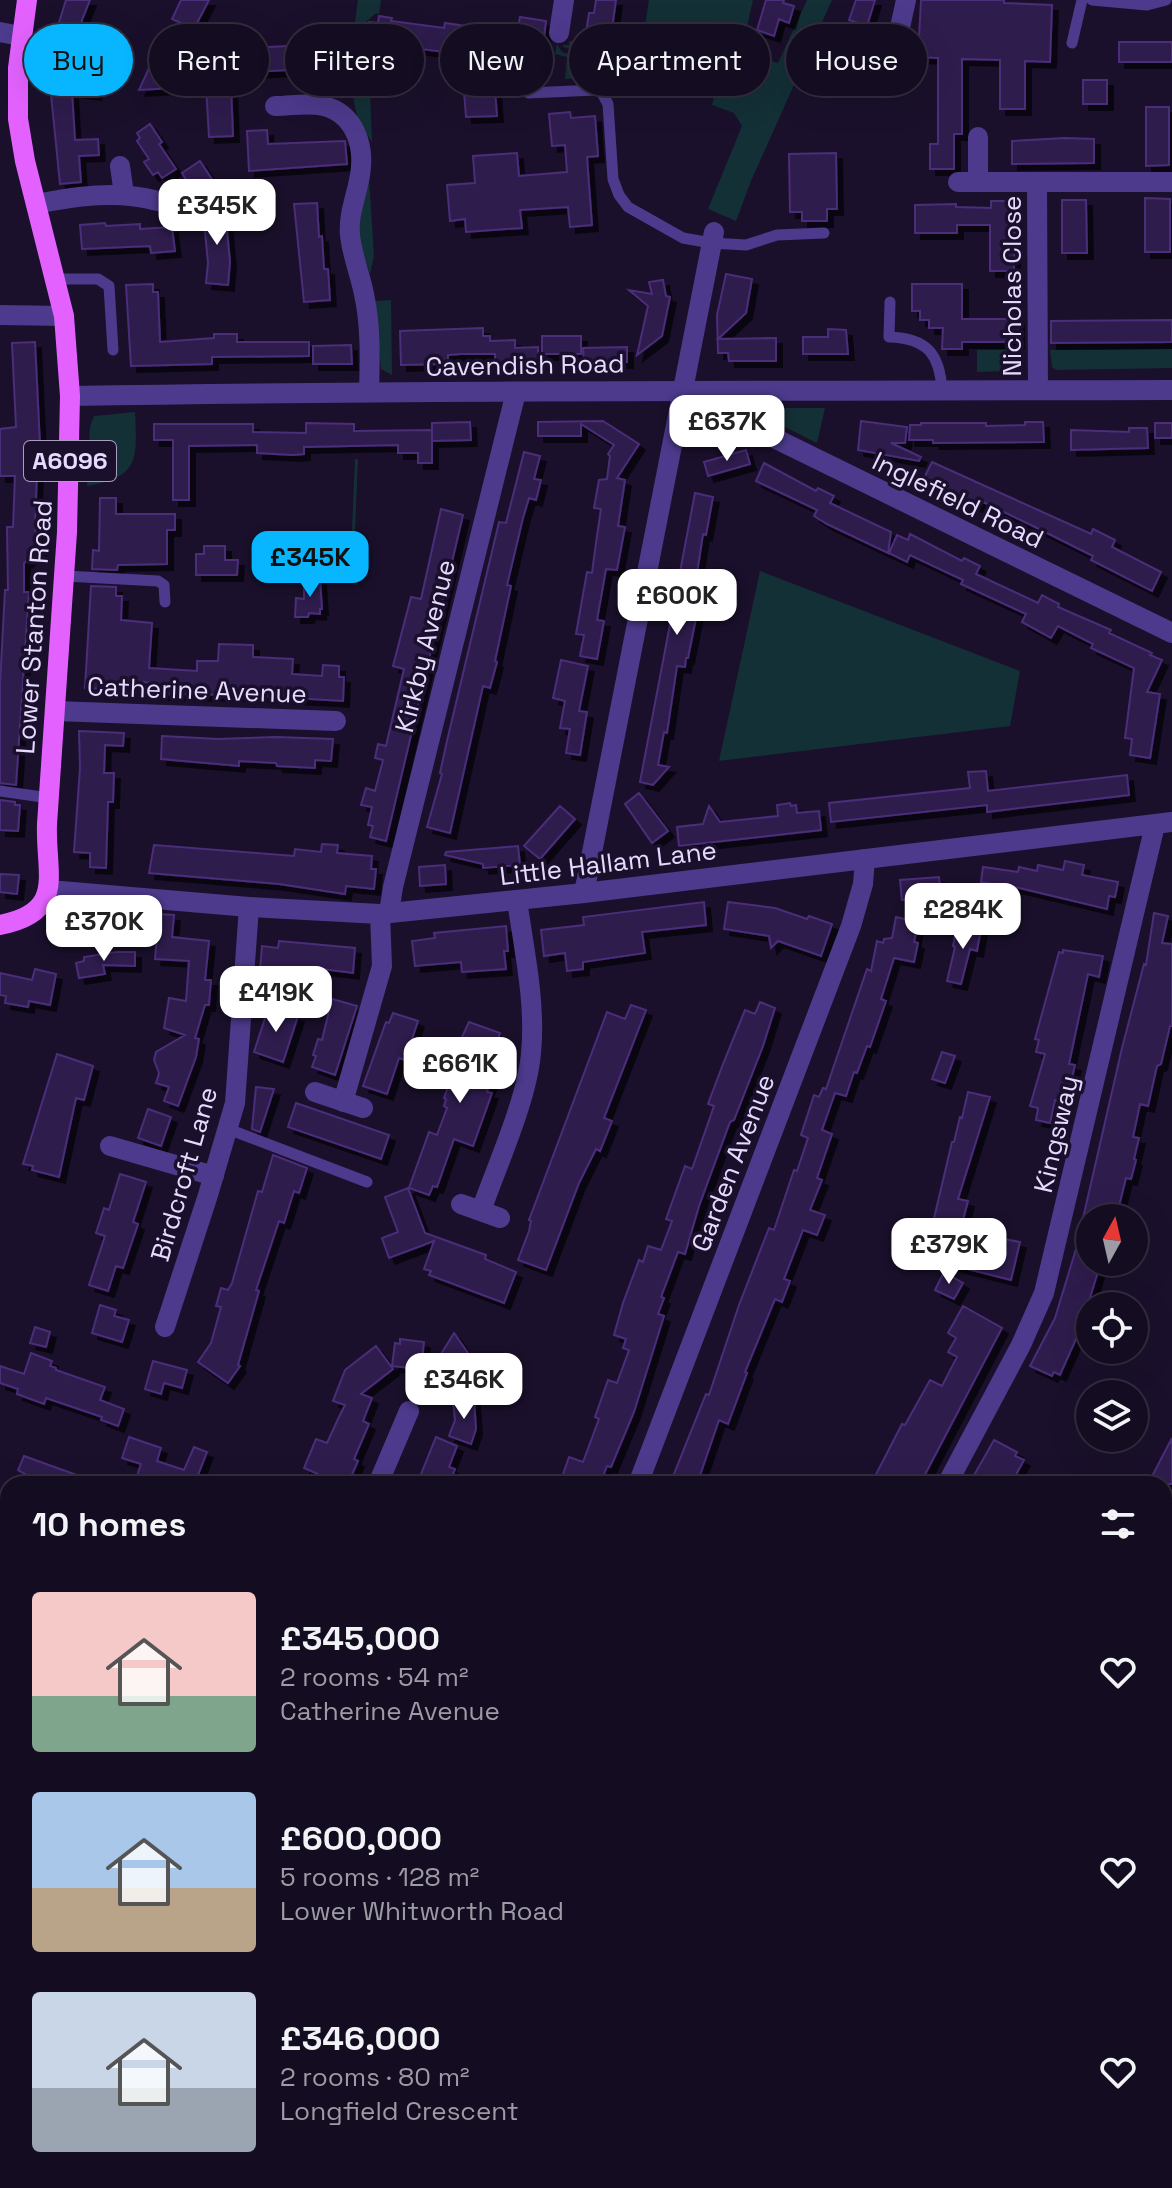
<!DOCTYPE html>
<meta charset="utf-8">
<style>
:root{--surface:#140c20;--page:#211a2d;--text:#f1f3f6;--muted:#9d9ba5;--line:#332c3e;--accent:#07b6ff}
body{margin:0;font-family:"Space Grotesk",sans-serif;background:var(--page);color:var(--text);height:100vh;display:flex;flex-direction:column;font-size:30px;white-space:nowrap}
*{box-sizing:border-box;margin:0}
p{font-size:26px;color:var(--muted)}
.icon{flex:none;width:44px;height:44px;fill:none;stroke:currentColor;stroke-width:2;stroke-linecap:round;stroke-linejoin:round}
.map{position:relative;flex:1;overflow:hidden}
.sheet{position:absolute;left:0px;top:1476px;width:1172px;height:712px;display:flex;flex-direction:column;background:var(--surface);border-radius:24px 24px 0 0;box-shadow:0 8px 32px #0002,0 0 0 2px var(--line)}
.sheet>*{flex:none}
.hud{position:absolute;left:24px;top:24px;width:1124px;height:72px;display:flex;gap:16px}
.needle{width:52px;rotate:8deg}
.buttons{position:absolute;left:1076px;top:1204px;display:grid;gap:16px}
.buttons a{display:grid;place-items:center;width:72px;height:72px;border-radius:50%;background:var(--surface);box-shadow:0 8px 32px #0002,0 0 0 2px var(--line);font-size:40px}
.price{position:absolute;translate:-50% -68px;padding:0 18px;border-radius:16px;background:#fff;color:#222;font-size:26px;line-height:52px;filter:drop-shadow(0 2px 4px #0008)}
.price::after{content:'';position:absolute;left:50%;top:48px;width:24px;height:18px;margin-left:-12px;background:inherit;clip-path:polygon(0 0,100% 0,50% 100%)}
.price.on{background:var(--accent);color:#111}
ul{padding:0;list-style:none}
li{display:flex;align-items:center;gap:24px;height:200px;padding:0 32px}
li span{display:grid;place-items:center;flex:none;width:224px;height:160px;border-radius:8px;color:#555}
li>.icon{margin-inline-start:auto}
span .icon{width:96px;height:96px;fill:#fffc;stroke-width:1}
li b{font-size:34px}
h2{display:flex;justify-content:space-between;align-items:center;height:96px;padding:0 32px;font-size:34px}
.chip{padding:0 28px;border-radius:36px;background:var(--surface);box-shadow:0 8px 32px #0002,0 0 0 2px var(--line);font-size:28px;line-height:72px}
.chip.on{background:var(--accent);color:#111}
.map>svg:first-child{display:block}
</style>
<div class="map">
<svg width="1172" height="2188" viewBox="0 0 1172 2188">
<defs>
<filter id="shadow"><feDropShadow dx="6" dy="6" stdDeviation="0" flood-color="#0009"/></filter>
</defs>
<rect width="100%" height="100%" fill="#1a102b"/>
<path fill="#133036" d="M358,0h23l-2,14 -3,-1 -9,8 -10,70h13l2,52c-4,-9 -13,-18 -15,-28 -9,-32 -4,-82 1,-115z
M649,0h104l-11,50 36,13 29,-63h25l-81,181 -15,40 -28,-12 34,-83 -8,-13 -22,-8 4,-15 -153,-43v-2h6v-4l25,3v8l45,13z
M557,44l5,8 72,23 -69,4 2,-22 -12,-3z
M369,178l5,78 -4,18 -12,-36 7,-54z
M391,300l1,75 -11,-6 -6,-68z
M1172,349v19l-116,2 -4,-3 -2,-17z
M977,350h40v15l-8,6 -32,1z
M783,408h42l-8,35 -36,-18 -3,-11z
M135,412c2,47 5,65 -48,74l3,-59 4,-11z
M355,459h3l-4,94h-3z
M760,571l260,100 -10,55 -291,35z
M87,903l15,1 1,5 -43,10 -5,-2 6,-9z
M0,1885l8,5v96l-8,-5z
M0,2047l8,4v95l-8,-10z
M36,2180h169l10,8h-172z"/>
<path fill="#2f1c4d" stroke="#4b2d7a" stroke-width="2" filter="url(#shadow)" d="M66,0h24l-8,20v9l2,1 -12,45 25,2 -2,17 -23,-3 3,49 23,-1 1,16 -20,1 2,26 -21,2 -10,-100 9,-51 -3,-1z
M181,0h28l-15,29 -22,-10z
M596,0h20l-6,43 -25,-3 4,-27h5z
M766,0h18l-1,3 11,3 -5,17 -10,-4 -5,17 -17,-6z
M856,0h19l-8,26 -18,-6z
M921,0h83v3l48,2 -2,57 -25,-1v48h-25v-49l-38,-1v75h-8v35h-24v-25h8v-86l-20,-1z
M379,16l13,2 -1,3 53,7 1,-5 34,5 1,-5 38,5 2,-11 26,4 -3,25 -38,-6 -2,10 -34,-5 -2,10 -101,-13 3,-20 9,1z
M1119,42h53v20h-53z
M345,43l1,24 -94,5 -2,-24z
M819,43l32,14 1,-3 27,12 -9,18 -31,-14 -2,3 -26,-12z
M174,64l1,24 -36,2 11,-24z
M1083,80h24v24h-24z
M231,85l2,51 -24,1 -3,-51z
M495,90l2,26 -31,1 -2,-25z
M1146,107h23v58l-23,1z
M570,112l1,6 24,-2 3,40 -11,1 5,68 -22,2 -2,-20 -48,3 2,18 -56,4 -1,-13 -15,2 -3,-36 28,-2 -2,-27 44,-3 2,23 48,-4 -2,-27 -13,1 -3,-32z
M150,124l12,18 -3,2 17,25 -14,9 -4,-6 -5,3 -9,-13 5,-3 -12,-18 3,-3 -3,-5z
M267,130l1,14 77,-3 2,23 -98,7 -2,-40z
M1065,138l29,1v24l-82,1v-23z
M836,153l1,56h-10v12h-25v-9h-12l-1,-58z
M200,161l19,29 -19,12 -18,-29z
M1145,198l25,1v53h-25z
M1062,200h24l1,53h-25z
M991,201h24l-1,70h-24v-46h-33v8h-42v-28l41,-1v3l35,1z
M317,203l2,34 3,-1 2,33h4l2,31 -26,2 -10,-98z
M225,209l5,53 -2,23 -22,-2 2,-20 -5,-52z
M105,223l1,3 34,-2v5l32,-2 3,24 -24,2 -1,-7 -68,3 -2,-24z
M726,274l26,5 -6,34 -28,26 58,-1v23h-47l-1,-8h-10l-1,-38z
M663,280l3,16 4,1 -8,39 -25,19 11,-49 -19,-16 23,4 -3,-12z
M153,284v8h5l2,50 54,-4v-4h23v8h72v14l-97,1v7l-81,2 -5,-81z
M912,284h50v35h56v23h-56v7h-20l1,-21h-14v-8h-9v-9h-8z
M1172,320v22l-121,1v-22z
M483,328v8h7v5l25,-1v8l23,-1v16l-43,1v-10h-34l-13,1v9l-47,1 -1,-34z
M828,329l18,1 2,24h-45v-17h25z
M542,336h39v18h-39z
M35,342l5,103h-2l-3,82 2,12h3l1,11 -17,13v29h5l-13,193 -16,-2v-98l5,-95h3l-1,-63h6l2,-51h-15v-47l16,-2 -4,-84z
M351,345l1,19h-39v-18z
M627,347v15h-43l-1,-14z
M603,421l36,23 -22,34 8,2 -7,46 7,1 -8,43 -11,-1 -9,51 7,1 -7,38 -17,-3 4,-21 -8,-1 11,-62 5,1 4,-30 5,-34 -7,-1 5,-28 8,-1 3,-23 -2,-2 6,-9 -33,-21v12h-43v-14z
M861,421l46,6 -2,16h-14l30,14 -2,4 -61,-11z
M470,422l1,18 -39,1v-18z
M1025,422h18l1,20 -111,1v-3h-24l1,-15h11v-2h65v3l39,-1z
M306,423l48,1v7l78,-1v33h-14v-10h-20v-8l-94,2v7l-11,1 -36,-2v-8l-68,1v54h-16v-60h-19v-16h99v8l53,1z
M1155,423h17v15h-17z
M1129,428h18l1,20 -77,2v-20l58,2z
M746,450l4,14 -42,12 -4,-14z
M524,452l16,4 -6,23 7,1 -5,20 -7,-2 -6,20 -16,67 4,1 -16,75 2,1 -7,26 -7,-2 -33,147 -23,-6 15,-53 -2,-1 7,-32 52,-219 7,1z
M932,462l159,72 2,-5 22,11 -3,7 49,25 -9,19 -61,-31 2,-4 -56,-28 -58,-28 -2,6 -54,-26z
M764,463l52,28 2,-3 16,8 -4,7 61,29 -3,21 -61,-29 -13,-8 3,-6 -61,-29z
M695,493l18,4 -7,38 -3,-1 -12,78 6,1 -9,45h-2l-1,9 -8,-1 -10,67 -3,-1 -6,33 11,2 -16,18 -13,-3z
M100,498h16v16h59v16h-8v34l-49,1 -1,5 -25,-1 1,-19 6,1z
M441,509l22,6 -77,326 -16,-4 3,-11 -5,-1 4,-18 -11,-2 5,-17 9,3 8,-31 -8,-2 3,-14 8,2 18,-77 -11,-3 18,-69 10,2z
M910,534l52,27 2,-3 16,8 -4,8 62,29 4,-8 17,9 -1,3 53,23 -2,3 43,20 -2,2 12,5 -15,32 13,2 -10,64 -20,-3 2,-16 -7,-1 9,-70 -43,-20 2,-4 -35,-18 -7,12 -29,-16 4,-8 -65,-30 2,-4 -53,-25 -3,7 -18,-9 8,-18 11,5z
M204,546h21v14h13l-1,15h-41v-21h8z
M304,579h16l2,30h-2v5l-11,-1 -1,4h-13l1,-19 8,1z
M91,586l25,1v9h6l-1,24 31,3 -3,45 48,3v-10h21l1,-17 34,1v12l40,2 -1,15 30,2 1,-11 16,1v11h5l-1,24 -100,-6 -87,-1v-11l-30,-2 -1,9 -40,-2z
M561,660l27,6 -9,45 8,1 -7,43 -14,-2 4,-24 -10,-1 5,-27 -12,-3z
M79,731l45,2 -1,13 -18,-1 -1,28h10l-1,29h-5l-2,66 -16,-1v-14l-16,-1 6,-84z
M162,736l56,3 58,-2 57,2 -2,22 -16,-1v8l-38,-2 -1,-3 -37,-2v5l-78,-7z
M986,771l2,20 139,-16 2,20 -142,17v-7l-156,17 -2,-19 141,-15 -2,-16z
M639,793l29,38 -16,12 -27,-39z
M0,800l15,2v3h5l-2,26 -18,-1z
M790,803l1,3 5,-1 1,8 22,-2 2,19 -142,16 -2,-19 26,-3 6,-18 11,16 58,-6 -1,-11z
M560,806l15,13 -35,40 -16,-13z
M322,844l16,1 -1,8 35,3 -1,13h5l-2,20 -28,-3 -1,8 -66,-10 -130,-11 5,-28 140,11 1,-7 26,3z
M518,846l2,19 -37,3v-4l-38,-9 1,-3z
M1065,861l19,4 -2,10 36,7 -3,15 -6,-1 -2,13 -92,-22 -1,5 -17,-3 1,-4 -17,-3 2,-15 35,5 1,-5 18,4 1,-6 25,5z
M445,865l1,19 -26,2 -1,-19z
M0,874l19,1 -2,19 -17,-2z
M939,877l2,20 -39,3 -2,-20z
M704,902l2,23 -64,7 3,21 -62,9v7l-16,2 -2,-18 -21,3 -3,-26 43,-5 -1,-8z
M728,902l47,6 32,11 2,-3 23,8 -11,32 -43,-15 -7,7 -2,-12 -45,-7z
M1154,913l14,3 -6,27 10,1v82h-2l-9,38 -4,2 -9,40 -8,-2 -7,33 6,1 -5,21 2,1 -5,19 -5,-1 -10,40h-26v44h11l-21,68 -20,45 -6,-3 -2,4 -22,-10 25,-48 21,-69 46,-201 22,-84 2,1z
M159,914l15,1 -2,22 37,4 -4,39h6l-2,25h-4l-10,33 4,1 -3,18 -18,49 -14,-5 5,-14 -13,-4 3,-10 -5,-13 2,-8 29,-17 -21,-7 5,-30 17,3 3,-40 -34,-2z
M896,917l22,5 -4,20 4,1 -4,19 -20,-4 -13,41 5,2 -16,46 -3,-1 -10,27 -3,-1 -8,24 -11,-3 -13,37 10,4 -15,44 5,2 -12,30 15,5 -8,20 -14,-5 -19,49 6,2 -8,21 -7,-3 -30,73 2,1 -19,51 -9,-4 -22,64h-27l36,-90 3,1 30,-90 30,-77 5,2 20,-60 3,1 11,-33 -7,-3 13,-40 5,2 4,-9 3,1 41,-120 4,2 6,-30 6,2 1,-4 8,-1z
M957,925l24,4 -4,22 -7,-2 -9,35 -14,-3 8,-34 -2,-1z
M506,926l2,25h-4l2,18 -44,3 -1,-10 -46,4 -3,-25 23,-3 -1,-5z
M279,941l76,7 -2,25 -47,-6v7l-46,-3 2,-25 16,2z
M1063,950l40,6 -4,21 -11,-3 -19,90 6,1 -9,38 -11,-3 -5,23 -14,-3 2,-12 -8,-2 15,-52 -9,-2 3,-12 -4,-1 24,-87 4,1z
M117,952h18v14l-32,-1 2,9 -26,4 -3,-15 8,-2v-4z
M35,969l21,5 -6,31 -21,-4 -1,6 -23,-4 1,-7 -6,-1v-22l32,7z
M332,999l25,7 -22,69 -23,-8 4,-11 -3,-1 5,-16 4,1z
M760,1002l15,6 -12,38 -29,74 -4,2 -31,84 -14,48 -7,-2 -17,45 3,1 -6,16 6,2 -30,96 -23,55 -4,-1 -7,18h-17l-21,-7 7,-20 14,5 16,-43 -4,-2 13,-37 9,3 12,-33 -6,-2 3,-9 -12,-4 9,-32 16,-43 4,2 5,-16 13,4 11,-29 -6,-2 19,-53 7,3 22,-63 -6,-2 15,-40 22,-54 10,4z
M631,1005l15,5 -42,108 8,3 -12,30 -4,-2 -17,34 -33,87 -28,-10 11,-29 2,-10 -2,-1 78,-208 18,7z
M269,1006l29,10 -15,46 -29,-10z
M393,1013l25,8 -13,39 -6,-2 -12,36 -24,-8 23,-64 3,1z
M469,1022l31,11 -12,35 7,3 -8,21 5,1 -19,53 -19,-7 -17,48 -4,-1 -4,9 -20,-7 20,-56 8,3 10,-27 -3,-2 2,-7 -2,-1 11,-30 2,-11 -4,-1z
M942,1052l13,4 -10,27 -13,-4z
M57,1054l36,12 -9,34 -8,-2 -17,79 -27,-7 1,-4 -10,-2z
M256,1087l18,2 -14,43 -8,-3z
M968,1092l22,5 -32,102 10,2 -6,23 12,3 -5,24 31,6 4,-18 16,3 -9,38 -75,-19 6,-32 -10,-2 20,-85h2l6,-25 2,1z
M296,1103l93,32 -8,24 -93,-32z
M148,1109l23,8 -10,29 -23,-8z
M273,1155l34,13 -8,25 -5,-2 -10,32 -5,-2 -23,69 3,1 -21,74 2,1 -12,17 -30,-21 13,-19 10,-36 -5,-1 5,-18 7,2 4,-7 26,-92 4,1z
M120,1174l26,8 -13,40 5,2 -15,44 -7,-2 -8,25 -19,-6 16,-49 -9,-3 8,-25 5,2z
M408,1188l17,45 61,22 -1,4 31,13 -12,31 -75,-28 2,-4 -7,-2 10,-28 -45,17 -7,-20 16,-6 -13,-35z
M944,1272l19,11 -9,16 -19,-9z
M100,1305l16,5 -2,6 15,4 -7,22 -30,-9z
M963,1306l39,22 -82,156h-49l31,-60 3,1 25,-45 12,6 15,-29 -9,-5 8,-14 -8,-5z
M35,1327l15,5 -4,15 -16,-4z
M454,1333l16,23 -7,5 12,16 -27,19 -18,-24z
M400,1339l24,3 -3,27 -29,-3 3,-23 5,1z
M376,1346l17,23 -32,25 11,4 -9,23 6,3 -15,35 4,2 -10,23h-34l4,-10 -14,-6 12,-29 11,4 12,-26 6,-12 -12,-4 12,-31z
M31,1353l21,8 -2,5 6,2v2l49,17 -5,13 24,9 -6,17 -17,-6 1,-3 -56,-19 -2,6 -27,-10 1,-5 -18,-6v-17l24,8z
M153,1361l34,9 -5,18 -18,-5 -3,11 -16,-5z
M474,1399l2,30 -5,15 -22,-8 6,-16 -2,-19z
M129,1437l32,11 -4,13 27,9 10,-23 13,5 -9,23 20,6 -1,3h-68l-13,-5 5,-15 -19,-6z
M436,1437l21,9 -8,21 6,2 -6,15 -15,-4 -2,4h-15z
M1172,1438v46h-24z
M994,1440l23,12 -2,4 9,4 -13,24h-42z
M24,1456l72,26v2h-60l1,-3 -19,-11z"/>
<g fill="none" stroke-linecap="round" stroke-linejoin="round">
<path stroke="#4d3a8c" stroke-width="11" d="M1092,0l55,5 19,-5
M1072,43l10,-43
M528,93l68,-3 6,3 6,11 5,75 6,16 9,12 55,31 28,5 35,2 31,-10 47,-2
M55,279h43l11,7 4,64
M890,302l-1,35c38,1 51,17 53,54
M65,576l93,5 6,4 1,17
M0,791l49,7
M228,1129l139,53"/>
<path stroke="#4d3a8c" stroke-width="20" d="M0,32l20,4
M559,33l5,-33
M873,39l17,5 7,-3 9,-41
M275,106c16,0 33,-4 49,0 31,8 41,40 36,69 -3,20 -12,39 -10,60 2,20 10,39 14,59 7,32 6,66 5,98
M978,137v45
M120,166l4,28
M958,182h214
M1037,182l1,208
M36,204c41,-8 81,-14 122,-3
M0,315l64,1
M746,391l7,31 15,13 404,198
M55,711l281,10
M584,893l130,-661
M389,913l4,-26 123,-495
M315,1092l48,16
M343,1102l39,-136 -2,-52
M110,1146l104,30
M461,1204l39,14
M481,1211c16,-46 46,-111 50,-158 5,-50 -7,-103 -14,-153
M165,1327l43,-132 27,-92 14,-196
M378,1484l31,-73
M638,1484l213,-558 12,-42 2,-25
M947,1484l74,-139 23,-52 111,-468
M1164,1574l8,-15
M1164,1778l8,4
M1164,1987l8,5
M339,2180l1,8
M561,2180l12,8
M804,2185l5,3
M976,2188l4,-8"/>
<path stroke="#4d3a8c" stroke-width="20" d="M70,396c367,-6 735,-5 1102,-6
M49,890l200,17 131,7 204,-21 588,-71
M0,1519l8,6
M1016,2180l18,8"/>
<path stroke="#e362ff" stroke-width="20" d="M0,925c67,-13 45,-51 47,-101l20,-292 3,-136 -6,-80 -39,-155 -7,-42v-51l9,-68"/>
</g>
<g text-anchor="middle" stroke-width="7" stroke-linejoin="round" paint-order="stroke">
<rect fill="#1a102b" stroke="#a99ebf" stroke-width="2" x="24" y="441" width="92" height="40" rx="6"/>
<g font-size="24" font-weight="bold" fill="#e6dbff">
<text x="70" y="469">A6096</text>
</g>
<g font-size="26" fill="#e6dbff" stroke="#1a102b">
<text transform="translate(1012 286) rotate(-90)" y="9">Nicholas Close</text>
<text transform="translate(525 365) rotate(-1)" y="9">Cavendish Road</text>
<text transform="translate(958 500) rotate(26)" y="9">Inglefield Road</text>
<text transform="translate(34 627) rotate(-86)" y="9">Lower Stanton Road</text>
<text transform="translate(425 646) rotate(-76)" y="9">Kirkby Avenue</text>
<text transform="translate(197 690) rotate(2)" y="9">Catherine Avenue</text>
<text transform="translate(608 863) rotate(-7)" y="9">Little Hallam Lane</text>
<text transform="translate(1056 1134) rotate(-77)" y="9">Kingsway</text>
<text transform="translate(733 1163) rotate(-69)" y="9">Garden Avenue</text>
<text transform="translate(184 1174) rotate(-74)" y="9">Birdcroft Lane</text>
</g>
</g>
</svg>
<div class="buttons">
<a><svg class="needle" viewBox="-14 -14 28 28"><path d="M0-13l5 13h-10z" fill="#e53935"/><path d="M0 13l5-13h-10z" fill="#9d9ba5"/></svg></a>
<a><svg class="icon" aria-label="locate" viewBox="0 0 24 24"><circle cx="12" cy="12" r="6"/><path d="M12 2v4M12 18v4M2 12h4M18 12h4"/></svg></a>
<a><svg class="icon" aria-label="layers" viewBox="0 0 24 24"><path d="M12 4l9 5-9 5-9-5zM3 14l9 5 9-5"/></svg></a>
</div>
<b class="price" style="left:217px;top:247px">£345K</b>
<b class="price" style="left:727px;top:463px">£637K</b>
<b class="price on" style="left:310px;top:599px">£345K</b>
<b class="price" style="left:677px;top:637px">£600K</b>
<b class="price" style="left:963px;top:951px">£284K</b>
<b class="price" style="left:104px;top:963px">£370K</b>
<b class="price" style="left:276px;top:1034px">£419K</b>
<b class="price" style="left:460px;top:1105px">£661K</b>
<b class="price" style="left:949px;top:1286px">£379K</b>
<b class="price" style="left:464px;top:1421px">£346K</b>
<div class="hud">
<a class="chip on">Buy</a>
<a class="chip">Rent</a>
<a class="chip">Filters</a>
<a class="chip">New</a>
<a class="chip">Apartment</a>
<a class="chip">House</a>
</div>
<section class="sheet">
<h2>10 homes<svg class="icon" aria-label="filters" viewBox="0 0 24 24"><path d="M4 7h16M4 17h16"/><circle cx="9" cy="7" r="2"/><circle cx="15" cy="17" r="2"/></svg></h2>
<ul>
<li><span style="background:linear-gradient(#f6c9c9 65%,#7fa58c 0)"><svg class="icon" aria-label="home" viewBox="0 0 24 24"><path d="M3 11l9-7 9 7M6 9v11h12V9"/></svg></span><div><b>£345,000</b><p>2 rooms · 54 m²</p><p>Catherine Avenue</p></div><svg class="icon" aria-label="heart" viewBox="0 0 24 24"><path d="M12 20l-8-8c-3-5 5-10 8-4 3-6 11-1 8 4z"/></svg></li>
<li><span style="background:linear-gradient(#a9c7e8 60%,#b9a48a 0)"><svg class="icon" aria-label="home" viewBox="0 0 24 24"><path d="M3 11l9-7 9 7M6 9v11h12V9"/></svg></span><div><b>£600,000</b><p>5 rooms · 128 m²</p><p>Lower Whitworth Road</p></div><svg class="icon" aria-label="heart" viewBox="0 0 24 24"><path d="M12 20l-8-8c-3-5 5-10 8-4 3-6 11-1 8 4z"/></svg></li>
<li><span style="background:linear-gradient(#c9d6e8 60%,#9aa5b1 0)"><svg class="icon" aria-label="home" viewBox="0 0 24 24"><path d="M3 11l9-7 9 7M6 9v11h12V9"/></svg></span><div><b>£346,000</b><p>2 rooms · 80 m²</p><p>Longfield Crescent</p></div><svg class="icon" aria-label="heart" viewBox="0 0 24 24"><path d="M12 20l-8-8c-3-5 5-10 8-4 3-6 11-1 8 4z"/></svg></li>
</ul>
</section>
</div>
